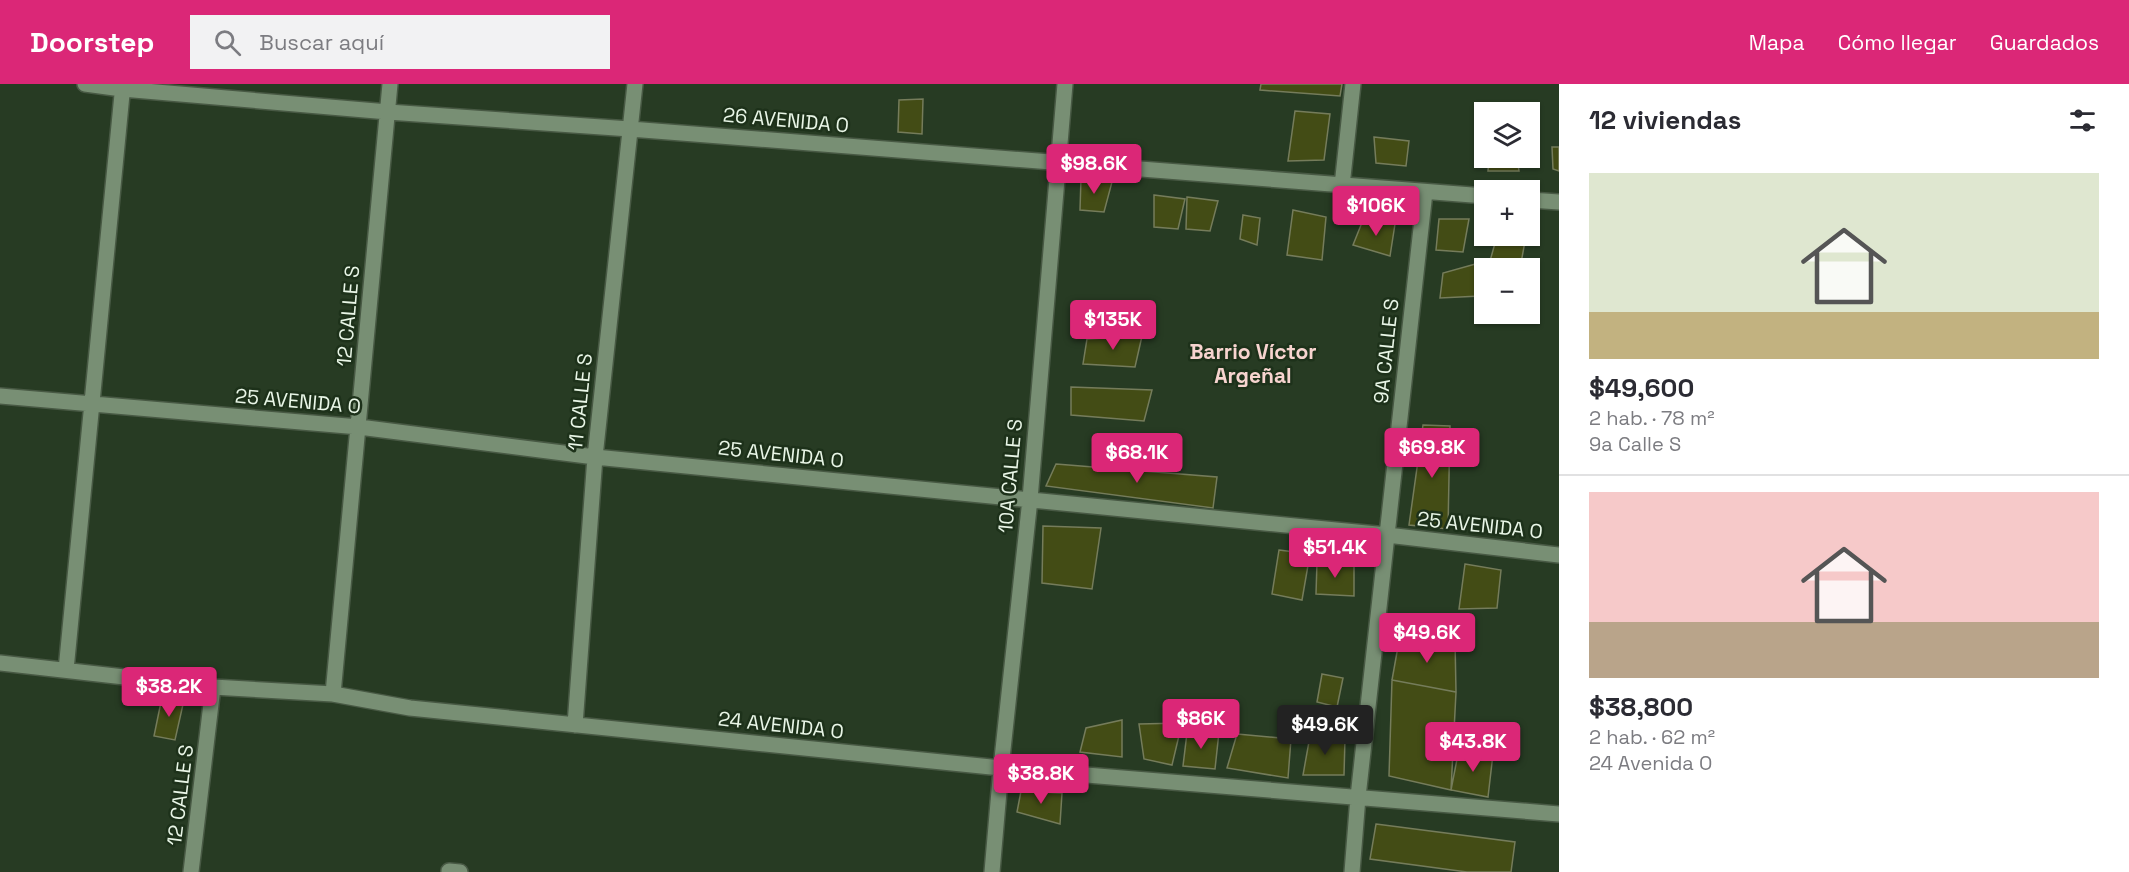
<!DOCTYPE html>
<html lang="es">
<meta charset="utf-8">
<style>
:root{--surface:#fff;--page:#f2f2f3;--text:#2b2b33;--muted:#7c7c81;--line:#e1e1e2;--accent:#db2777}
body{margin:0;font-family:"Space Grotesk",sans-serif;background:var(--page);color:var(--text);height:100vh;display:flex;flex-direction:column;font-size:22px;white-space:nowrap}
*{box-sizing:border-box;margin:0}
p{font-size:20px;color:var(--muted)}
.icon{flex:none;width:33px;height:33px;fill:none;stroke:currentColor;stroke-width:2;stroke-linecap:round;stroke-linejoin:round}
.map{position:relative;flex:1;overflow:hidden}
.panel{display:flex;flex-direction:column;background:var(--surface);width:570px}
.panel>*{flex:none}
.fabs{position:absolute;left:1474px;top:18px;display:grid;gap:12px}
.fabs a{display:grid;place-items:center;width:66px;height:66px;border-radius:0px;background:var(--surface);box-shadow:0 2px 4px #0004;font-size:30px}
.price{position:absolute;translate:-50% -51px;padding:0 14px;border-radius:6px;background:var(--accent);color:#fff;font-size:20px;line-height:39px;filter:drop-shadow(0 2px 3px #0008)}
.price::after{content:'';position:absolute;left:50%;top:36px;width:18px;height:14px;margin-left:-9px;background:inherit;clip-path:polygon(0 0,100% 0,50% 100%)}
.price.on{background:#222;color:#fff}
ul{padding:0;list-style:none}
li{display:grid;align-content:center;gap:12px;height:318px;padding:0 30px}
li+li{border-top:2px solid var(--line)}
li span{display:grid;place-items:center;height:186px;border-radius:0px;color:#555}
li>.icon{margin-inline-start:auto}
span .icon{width:108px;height:108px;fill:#fffc;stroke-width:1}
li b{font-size:26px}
h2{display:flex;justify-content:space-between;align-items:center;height:72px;padding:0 30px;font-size:26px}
header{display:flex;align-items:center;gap:36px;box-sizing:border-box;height:84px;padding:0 30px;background:var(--accent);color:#fff}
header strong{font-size:28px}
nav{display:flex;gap:33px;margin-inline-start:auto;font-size:21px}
.search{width:420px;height:54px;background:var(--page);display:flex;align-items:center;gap:15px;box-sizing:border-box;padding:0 21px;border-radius:0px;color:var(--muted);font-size:22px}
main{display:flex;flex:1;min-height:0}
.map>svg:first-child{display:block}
</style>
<header>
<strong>Doorstep</strong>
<div class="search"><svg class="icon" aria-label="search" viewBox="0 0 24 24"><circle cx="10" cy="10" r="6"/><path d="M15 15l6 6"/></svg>Buscar aquí</div>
<nav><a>Mapa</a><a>Cómo llegar</a><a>Guardados</a></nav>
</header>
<main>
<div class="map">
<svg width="1559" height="788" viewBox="0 0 1559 788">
<rect width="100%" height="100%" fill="#273b23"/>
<path fill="#434c15" stroke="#757c5b" stroke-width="1.5" d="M1261,0h81l-2,12 -80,-6z
M923,15l-1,35 -24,-2 1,-32z
M1295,27l35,3 -6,46 -36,1z
M1374,53l35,4 -3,25 -30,-3z
M1552,63h7v24l-6,-2z
M1489,74h28l2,13h-31z
M1081,94l31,4 -8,30 -24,-2z
M1154,111l31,4 -7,30 -24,-2z
M1187,113l31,4 -8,30 -24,-2z
M1293,126l33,7 -4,43 -35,-5z
M1243,131l17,3 -3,27 -17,-6z
M1439,135h30l-6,33 -27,-2z
M1363,136l32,4 -5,32 -37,-11z
M1497,152h29l-5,27 -31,-2z
M1479,179l1,33 -40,2 3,-25z
M1142,252l-7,31 -52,-3 4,-25z
M1071,303l81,3 -8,31 -73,-6z
M1423,341l27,1 -2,103 -39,-4z
M1056,380l161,13 -4,31 -167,-22z
M1043,442l58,2 -9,61 -50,-6z
M1279,466l31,4 -8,46 -30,-6z
M1317,478l37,1v33l-38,-2z
M1465,480l36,6 -4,38 -38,1z
M1455,556l1,52 -64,-12 7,-39z
M1322,590l21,4 -6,29 -20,-5z
M1392,596l64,12 -5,98 -62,-14z
M162,613l22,3 -9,40 -21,-4z
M1122,636v37l-42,-5 6,-24z
M1182,639l-10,42 -28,-6 -5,-35z
M1219,648l-4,37 -32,-3 4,-33z
M1237,650l54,5 -3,39 -61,-10z
M1310,652l35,2 -1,37h-41z
M1459,665l34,5 -5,43 -37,-7z
M1021,707l41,2 -2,31 -43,-12z
M1376,740l139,18 -4,30h-44l-97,-13z"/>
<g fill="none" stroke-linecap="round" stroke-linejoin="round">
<g stroke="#485944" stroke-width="18">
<path id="minor" d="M85,0l37,5 266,23 242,17 855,67
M1342,102l11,-102
M1530,116l29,2
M0,312l359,31 236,30 792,78 172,20
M0,579l213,24 120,7 77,14 591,60 558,46
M66,586l57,-586
M333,610l57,-610
M575,641l20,-268 40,-373
M449,787l11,1
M191,788l22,-185
M992,788l9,-104 29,-269 35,-415
M1352,788l6,-75 67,-605"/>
</g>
<use href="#minor" stroke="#788f74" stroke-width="15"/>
</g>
<g text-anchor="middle" stroke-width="5" stroke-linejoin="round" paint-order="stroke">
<g font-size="20" fill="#e9f6e7" stroke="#1d311a">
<text transform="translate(786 36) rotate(5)" y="7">26 AVENIDA O</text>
<text transform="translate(348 232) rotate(-85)" y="7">12 CALLE S</text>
<text transform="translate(1386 267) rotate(-84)" y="7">9A CALLE S</text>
<text transform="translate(298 317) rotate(5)" y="7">25 AVENIDA O</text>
<text transform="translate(580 318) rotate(-84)" y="7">11 CALLE S</text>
<text transform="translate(781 370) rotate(6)" y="7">25 AVENIDA O</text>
<text transform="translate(1010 392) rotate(-85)" y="7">10A CALLE S</text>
<text transform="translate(1480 441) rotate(6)" y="7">25 AVENIDA O</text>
<text transform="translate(781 641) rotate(6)" y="7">24 AVENIDA O</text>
<text transform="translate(180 711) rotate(-83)" y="7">12 CALLE S</text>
</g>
<g font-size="21" font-weight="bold" fill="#f7d4cf" stroke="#1d311a">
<text x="1253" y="275">Barrio Víctor<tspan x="1253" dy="24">Argeñal</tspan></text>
</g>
</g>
</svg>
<div class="fabs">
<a><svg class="icon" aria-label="layers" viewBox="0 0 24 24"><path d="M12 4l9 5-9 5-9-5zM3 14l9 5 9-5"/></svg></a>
<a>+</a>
<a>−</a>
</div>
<b class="price" style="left:1094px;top:111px">$98.6K</b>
<b class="price" style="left:1376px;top:153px">$106K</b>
<b class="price" style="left:1113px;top:267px">$135K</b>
<b class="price" style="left:1432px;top:395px">$69.8K</b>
<b class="price" style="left:1137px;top:400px">$68.1K</b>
<b class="price" style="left:1335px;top:495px">$51.4K</b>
<b class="price" style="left:1427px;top:580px">$49.6K</b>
<b class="price" style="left:169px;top:634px">$38.2K</b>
<b class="price" style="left:1201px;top:666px">$86K</b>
<b class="price on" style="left:1325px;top:672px">$49.6K</b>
<b class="price" style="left:1473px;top:689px">$43.8K</b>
<b class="price" style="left:1041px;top:721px">$38.8K</b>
</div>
<section class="panel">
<h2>12 viviendas<svg class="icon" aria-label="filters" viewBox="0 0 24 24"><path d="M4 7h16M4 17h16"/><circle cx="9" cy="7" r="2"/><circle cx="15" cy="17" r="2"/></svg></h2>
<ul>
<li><span style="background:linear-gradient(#dfe7d0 75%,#c2b280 0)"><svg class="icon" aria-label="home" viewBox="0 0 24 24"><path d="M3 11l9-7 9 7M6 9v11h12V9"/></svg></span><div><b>$49,600</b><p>2 hab. · 78 m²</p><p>9a Calle S</p></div></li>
<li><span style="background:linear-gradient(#f6c9c9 70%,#b9a48a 0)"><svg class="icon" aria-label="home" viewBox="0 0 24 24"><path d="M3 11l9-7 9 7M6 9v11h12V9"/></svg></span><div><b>$38,800</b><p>2 hab. · 62 m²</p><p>24 Avenida O</p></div></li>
</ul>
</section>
</main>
